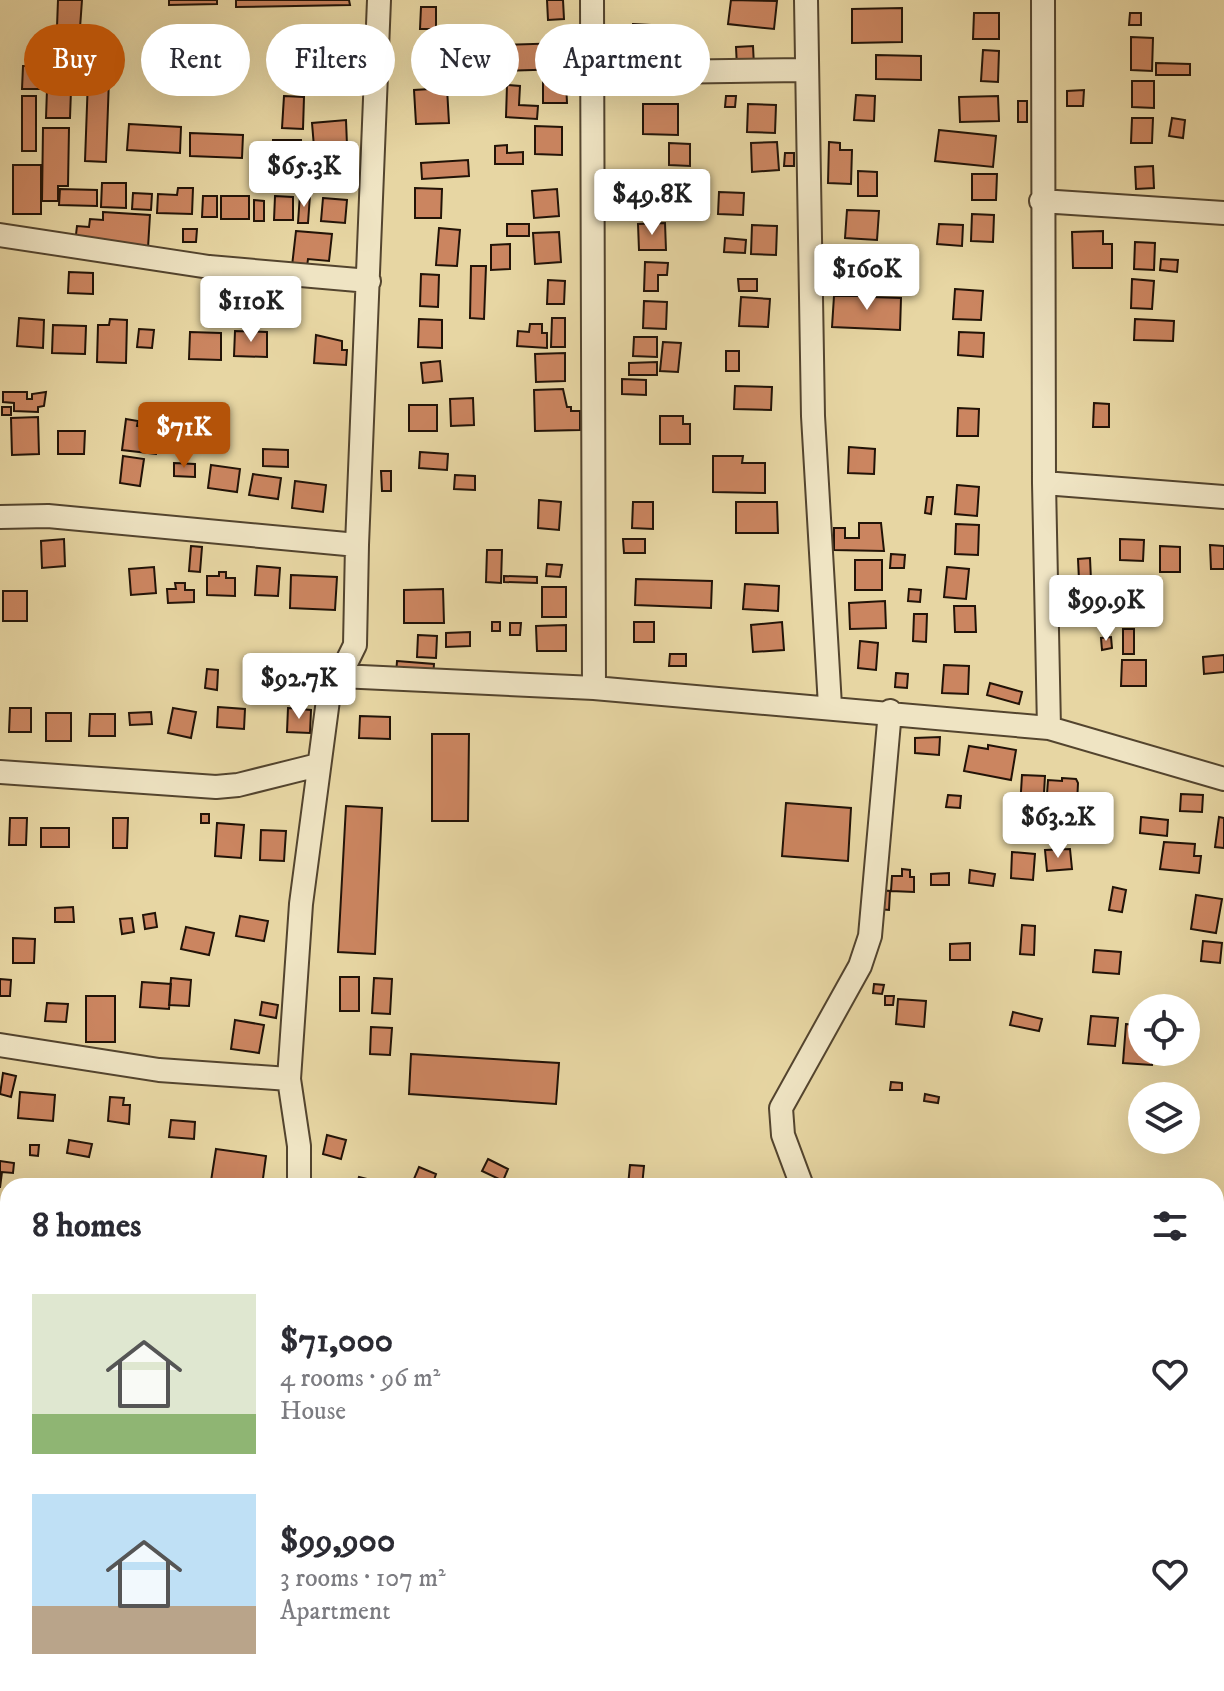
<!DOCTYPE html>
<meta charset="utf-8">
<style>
:root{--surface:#fff;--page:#f2f2f3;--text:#2b2b33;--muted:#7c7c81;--accent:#b45309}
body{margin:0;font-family:"IM FELL DW Pica",serif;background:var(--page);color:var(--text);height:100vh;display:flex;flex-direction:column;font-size:30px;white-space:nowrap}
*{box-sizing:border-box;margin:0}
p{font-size:26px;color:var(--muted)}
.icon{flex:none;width:44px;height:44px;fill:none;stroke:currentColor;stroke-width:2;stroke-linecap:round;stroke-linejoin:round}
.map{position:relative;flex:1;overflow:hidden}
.drawer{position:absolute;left:0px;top:1178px;width:1224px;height:514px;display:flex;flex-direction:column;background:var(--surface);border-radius:24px 24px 0 0;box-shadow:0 8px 32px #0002}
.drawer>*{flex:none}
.guide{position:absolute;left:24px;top:24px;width:800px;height:72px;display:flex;gap:16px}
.buttons{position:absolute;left:1128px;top:994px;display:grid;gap:16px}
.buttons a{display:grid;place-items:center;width:72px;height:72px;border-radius:50%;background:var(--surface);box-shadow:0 8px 32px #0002;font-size:40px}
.price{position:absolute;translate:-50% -68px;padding:0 18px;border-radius:8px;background:#fff;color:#222;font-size:26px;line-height:52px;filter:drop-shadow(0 2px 4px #0008)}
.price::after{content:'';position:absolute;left:50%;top:48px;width:24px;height:18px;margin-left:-12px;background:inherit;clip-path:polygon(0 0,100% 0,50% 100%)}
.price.active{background:var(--accent);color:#fff}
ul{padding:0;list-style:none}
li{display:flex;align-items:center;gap:24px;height:200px;padding:0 32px}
li span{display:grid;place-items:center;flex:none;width:224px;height:160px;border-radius:0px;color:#555}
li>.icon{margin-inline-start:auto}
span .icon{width:96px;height:96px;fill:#fffc;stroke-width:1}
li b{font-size:34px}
h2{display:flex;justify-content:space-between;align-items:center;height:96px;padding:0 32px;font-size:34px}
.chip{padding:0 28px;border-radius:36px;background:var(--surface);box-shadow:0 8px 32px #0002;font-size:28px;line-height:72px}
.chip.active{background:var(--accent);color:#fff}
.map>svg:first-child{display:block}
</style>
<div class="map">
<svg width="1224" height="1691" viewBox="0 0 1224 1691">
<rect width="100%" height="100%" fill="#e7d6a3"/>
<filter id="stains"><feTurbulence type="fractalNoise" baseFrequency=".0025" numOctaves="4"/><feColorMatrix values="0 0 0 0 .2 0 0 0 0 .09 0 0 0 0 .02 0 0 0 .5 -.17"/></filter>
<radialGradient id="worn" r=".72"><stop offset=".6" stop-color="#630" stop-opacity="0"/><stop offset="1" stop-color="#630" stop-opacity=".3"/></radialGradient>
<path fill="#cb8560" stroke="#221307" stroke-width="2" d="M58,0h24l-2,28 -23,-1z
M169,0h48v4l-48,1z
M236,0h113l1,5 -114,2z
M547,0h16l1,19 -16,1z
M731,0l46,1 -3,28 -46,-5z
M421,7h15v22h-16z
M902,8v34l-50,1v-34z
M974,13h25v26h-26z
M1130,13h11v12h-12z
M633,24l35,2 -1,30 -35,-1z
M288,32h21l-1,45h-21z
M443,35l24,1 -1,31 -24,-1z
M1131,37l22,1 -1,33 -21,-1z
M566,43v26l-67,2 -1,-26z
M753,46l1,20 -17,1 -1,-20z
M983,50l16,1 -1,31 -17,-1z
M89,51h21l-4,111 -21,-1z
M876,55l45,1v24l-45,-1z
M420,62l12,1v11h-12z
M1156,63l34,1v11h-34z
M23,66h18v23h-19z
M1132,81h22v27l-22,-1z
M543,82h23l1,21h-24z
M507,85l13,1 -1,19 19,1 -1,13 -31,-2z
M447,88l2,35 -33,1 -2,-34z
M47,89l24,1 -1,28h-24z
M1084,90l-1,16h-16v-15z
M856,95l19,1 -1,25 -20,-1z
M22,96h14v55h-14z
M284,96l20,1 -1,32 -21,-1z
M726,96h10l-1,11h-10z
M998,96l1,25 -39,1 -1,-25z
M1018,101h9v21h-9z
M643,104h35v31l-35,-1z
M748,104l28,1 -1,28 -28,-1z
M1132,118h21l-1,25h-21z
M1172,118l13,2 -2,18 -14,-2z
M346,120l1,25 -33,2 -2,-24z
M129,124l52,3 -1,26 -53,-3z
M535,126l27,1v28l-27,-1z
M43,128h26l-1,58h-10v15h-16z
M939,130l57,6 -3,31 -58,-6z
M190,133l53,2 -1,23 -52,-2z
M273,140h28v35h-28z
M777,142l2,28 -27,2 -1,-29z
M829,142l11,1v7h12l-1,34 -23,-1z
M669,143l21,1v22l-21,-1z
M507,145v8l16,-1v12h-28v-18z
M785,153h9v13h-10z
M317,158l28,2 -1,16 -28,-2z
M468,160l1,16 -47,3 -1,-16z
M13,165h28v49h-28z
M1153,166l1,22 -18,1 -1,-22z
M858,171l19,1v24h-19z
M972,174h25l-1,26h-24z
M688,181h12v15h-12z
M648,182l32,1 -1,26 -32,-1z
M102,183h24v25l-25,-1z
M178,188h15l-1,26 -35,-1 1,-19 19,1z
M415,188l27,1 -1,29h-26z
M60,189l37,1v16l-38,-1z
M557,189l2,27 -25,2 -2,-27z
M719,192l25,1 -1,22 -25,-1z
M133,193l19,1 -1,16 -19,-1z
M300,194l10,1 -2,28h-10z
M203,196h14v21h-15z
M221,196h28v23h-28z
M275,196l18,1v23h-19z
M323,198l24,2 -2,23 -24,-2z
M254,200l10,1v20h-10z
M847,210l32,1 -2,29 -32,-2z
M103,212l47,3 -2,33 -73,-5 2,-17 12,1 1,-8 13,1z
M972,214l22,1 -1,27 -22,-1z
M665,223l1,27h-27l-1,-26z
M507,224h22v12h-22z
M939,224l24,1 -1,21 -25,-2z
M752,225l25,1 -1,29 -25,-1z
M439,228l21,2 -3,36 -21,-1z
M183,229h14l-1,13h-13z
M296,231l36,3 -3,27 -21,-2 -1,8 -15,-1z
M1103,231v13h9v24h-39l-1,-36z
M559,232l2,30 -26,2 -2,-31z
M725,238l21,2 -1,13 -21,-1z
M1135,242l20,1 -1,27 -20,-1z
M510,244v25l-19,1v-25z
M848,250l24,1 -1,29 -24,-1z
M1161,259l17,1 -1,12 -17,-2z
M645,262l23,1 -1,12h-9v16h-14z
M471,266h15l-2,53 -14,-1z
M69,272l24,1v21l-25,-1z
M421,274l18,1 -1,32 -18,-1z
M738,279h19v12h-18z
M1132,279l22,2 -2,28 -21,-1z
M548,280l17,1 -1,23h-17z
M860,289h12v8l29,1 -1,32 -68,-3 2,-31h26z
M955,289l28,2 -2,29 -28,-1z
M741,297l29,2 -2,28 -29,-1z
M644,301l23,1 -1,27 -23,-1z
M19,318l25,2 -1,28 -26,-2z
M552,318h13v29h-14z
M110,319l17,1 -1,43 -29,-1 1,-37h11z
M419,319l23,1v28l-24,-1z
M1135,319l39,2 -1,20 -39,-1z
M530,324h12v9h5v15l-30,-2 1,-15 11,1z
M53,325l33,1 -1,28 -33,-1z
M139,329l15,1 -2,18 -15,-1z
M235,331l32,1v25l-33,-1z
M190,332l31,1v27l-32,-1z
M959,332l25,1 -1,24 -25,-2z
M316,335l26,6v9h5l-1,15 -32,-2z
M634,337h23v20l-24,-1z
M663,342l18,1 -3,29 -18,-1z
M726,351h13v20h-13z
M565,353v28l-29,1 -1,-28z
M440,361l2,20 -19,2 -2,-20z
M657,362v13h-28v-12z
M622,379l24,1v15l-24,-1z
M735,386l37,1 -1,23 -37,-1z
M563,389l4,18h4v4h9v19l-45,1 -1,-41z
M3,392h24v7h5v-5l14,-2 -2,14 -6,1v5l-24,-1v-8l-11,-1z
M473,398l1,27 -23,1 -1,-27z
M1094,403l15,1v23h-16z
M409,405h28v26h-28z
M2,407h9v8h-9z
M958,408l21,1 -1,27h-21z
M660,416h23v8h7v20h-30z
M38,417l1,37 -27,1 -1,-37z
M126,419l12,2 -1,5 22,3 -3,25 -34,-4z
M58,431h27l-1,23h-26z
M849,447l26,2 -1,25 -26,-1z
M263,449l25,1v17l-25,-1z
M420,452l28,2 -1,16 -28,-2z
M123,456l21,3 -4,27 -20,-3z
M713,456h30l-1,7h23v30l-52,-1z
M174,463l21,1v13l-21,-1z
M211,465l29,4 -3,23 -29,-4z
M381,471h10v20h-9z
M253,474l28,4 -3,21 -29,-4z
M455,475l20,1v14l-21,-1z
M295,481l31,4 -3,27 -31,-4z
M957,485l22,2 -2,29 -22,-2z
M927,497h6l-2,17 -6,-1z
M539,500l22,2 -2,28 -21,-2z
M633,502h20v27l-21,-1z
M736,502h41l1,31h-42z
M859,523h22l3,28 -50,-1v-22h11v10h14z
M956,524l23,1 -1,30 -23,-1z
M64,539l1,27 -23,2 -1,-27z
M623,539h22v14h-21z
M1120,539l24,1 -1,21 -23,-1z
M1210,545l14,1v23h-13z
M191,546l11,1 -2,25 -11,-1z
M1160,546l20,1v25h-20z
M487,550h15l-1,33 -15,-1z
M891,554l14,1 -1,13h-14z
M1090,558l1,22h-12l-1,-21z
M855,560h27v30h-27z
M547,564l15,1 -2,12 -14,-1z
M257,566l23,2 -2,28 -23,-1z
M154,567l2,26 -25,2 -2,-26z
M947,567l22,2 -3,30 -22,-2z
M219,572h7v6h9v18l-28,-1v-19h12z
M291,575l46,2 -2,33 -45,-2z
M504,576l33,1v6l-33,-1z
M636,579l76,2 -1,27 -76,-3z
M175,583h10v7h9v12l-26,1 -1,-14h9z
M745,584l34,2 -1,25 -35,-2z
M542,587h24v30h-24z
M443,589l1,34h-40v-33z
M909,589l12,1 -1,12 -12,-1z
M3,591h24v30h-24z
M885,601l1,27 -36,1 -1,-26z
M954,606h21l1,26h-21z
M914,614h13l-1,28 -13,-1z
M492,622h8v9h-8z
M634,622h20v20h-20z
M782,622l2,28 -31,2 -2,-27z
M510,623h11l-1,12h-10z
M566,625v26h-29l-1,-25z
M1123,629h11v25h-11z
M470,632v14l-24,1v-14z
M418,635l19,1 -1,22 -19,-1z
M1111,637l1,11 -10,2 -1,-12z
M860,641l18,2 -2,27 -18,-2z
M670,654h16v12h-17z
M1224,655v17l-20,2 -1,-17z
M1122,660h24v26h-25z
M397,661l37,3 -1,13 -37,-2z
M944,665l25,1 -1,28 -26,-1z
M207,669l11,1 -1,20 -12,-2z
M896,673l12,1 -1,14 -12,-1z
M990,683l32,9 -3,12 -32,-9z
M218,707l27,2 -1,20 -27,-2z
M10,708h21v24h-22z
M173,708l23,4 -5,26 -23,-5z
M288,708l23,2 -1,23 -23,-1z
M151,712l1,12 -22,1 -1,-12z
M46,713h25v28h-25z
M90,714h25v22h-26z
M360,716l30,1v22l-31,-1z
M432,734h37l-1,87h-36z
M940,737l-1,18 -24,-2v-15z
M988,745l28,5 -5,30 -47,-9 5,-25 19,3z
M1022,775l23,1 -2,34 -23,-2z
M1062,778l14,1 2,4 -2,41 -31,-2 3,-42 14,1z
M1181,794l22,1 -1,17 -22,-1z
M948,795l13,1 -1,12 -14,-1z
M786,803l65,5 -3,53 -66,-5z
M346,806l36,2 -7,146 -37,-2z
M201,814h8v9h-8z
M1141,817l27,3 -1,16 -27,-3z
M1219,817l5,1v30l-9,-1z
M10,818h17l-1,27h-17z
M113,818h15l-1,30h-14z
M217,823l27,2 -3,33 -26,-2z
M41,828h28v19h-28z
M1060,828l20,2 -1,11 -19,-2z
M261,830l25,1 -2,30 -24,-1z
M1164,842l31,2 -1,12h7l-2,17 -39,-4z
M1070,849l2,20 -25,2 -2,-21z
M1012,852l23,2 -2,26 -22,-2z
M902,869l8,1v7h4v15l-23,-1 1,-15h10z
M970,870l25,4 -2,12 -24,-3z
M949,873v12h-18v-11z
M1113,887l13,3 -4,22 -13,-2z
M879,890l11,1 -1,19 -11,-1z
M1196,895l26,4 -6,34 -25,-4z
M73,907l1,15h-19v-14z
M155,913l2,14 -12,2 -2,-14z
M240,916l28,5 -4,20 -28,-5z
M132,918l2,14 -12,2 -2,-15z
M1022,925l13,1 -1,29 -14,-1z
M186,927l28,6 -5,22 -28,-6z
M13,938l22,1 -1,24h-21z
M1203,941l19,2 -2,20 -19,-2z
M970,943v17h-20v-16z
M1095,950l26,2 -2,22 -26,-2z
M340,977h19v34h-19z
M171,978l20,2 -2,26 -20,-1z
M374,978l18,1 -2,35 -18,-1z
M0,979l11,1 -1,16h-10z
M142,982l29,2 -2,25 -29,-2z
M874,984l10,1 -2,9 -9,-1z
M86,996h29v46h-29z
M885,996h9l-1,9h-8z
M898,999l28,2 -2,26 -28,-3z
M262,1002l16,3 -2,13 -16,-3z
M47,1003l21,1 -2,18 -21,-1z
M1013,1012l29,7 -3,12 -29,-6z
M1091,1016l27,2 -3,28 -27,-2z
M235,1020l29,5 -5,28 -28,-4z
M1126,1024l16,2v26h11l-1,13 -29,-2z
M371,1027l21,1 -2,27 -20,-1z
M411,1054l148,9 -3,41 -147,-10z
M3,1073l13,3 -5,21 -11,-3z
M891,1082l11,1v7h-12z
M20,1092l35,3 -2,26 -35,-3z
M925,1094l14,3 -1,6 -14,-2z
M110,1097l14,1 -1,7h7l-1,19 -21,-3z
M171,1120l24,2 -1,17 -25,-2z
M327,1135l19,5 -5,19 -18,-5z
M69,1140l23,4 -3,13 -22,-4z
M30,1145h9l-1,11 -8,-1z
M216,1149l50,7 -4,30 -51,-5z
M488,1159l20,10 -5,12 -21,-10z
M0,1161l14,2 -1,10 -11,-1 -2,16z
M630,1165l14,1 -2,20h-14z
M419,1167l17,7 -4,12h-21z
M359,1177l20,5 -1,4h-22z
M3,1209l5,1v32l-8,-1z
M0,1252h8v12l-8,-1z
M0,1314l8,1v13l-8,-1z
M0,1402h8v13l-8,-1z
M1217,1463l7,3v20l-8,-3z
M2,1492h6v24h-7z
M4,1592h4v24l-8,1z
M1219,1629l5,4v43l-8,-7z
M1030,1684h27l-5,7h-25z"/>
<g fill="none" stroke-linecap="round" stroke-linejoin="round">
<g stroke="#53442e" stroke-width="26">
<path id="minor" d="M592,0l2,688
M806,0l7,416 17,290
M1043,0l1,483 5,245
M593,73l213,-3
M1041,201l183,12
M0,235l209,32 160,14
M1044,483l180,14
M0,517l48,-1 309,29
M340,676l254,12 455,40 175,51
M0,772l216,15 22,-2 80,-20
M0,1045l159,25 130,9
M299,1186v-40l-10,-67 12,-175 27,-204 27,-55 2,-100 22,-545
M802,1186l-19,-51 -2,-27 79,-142 10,-30 20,-225
M0,1272l8,1
M1216,1428l8,3
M0,1523l8,-1
M1001,1684l7,7
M284,1691v-7"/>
</g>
<use href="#minor" stroke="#efe4c3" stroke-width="22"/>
</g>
<rect width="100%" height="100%" filter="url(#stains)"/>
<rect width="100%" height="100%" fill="url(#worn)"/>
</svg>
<div class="buttons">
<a><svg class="icon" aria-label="locate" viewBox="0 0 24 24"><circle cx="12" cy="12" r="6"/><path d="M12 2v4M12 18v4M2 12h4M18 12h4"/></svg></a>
<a><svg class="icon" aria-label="layers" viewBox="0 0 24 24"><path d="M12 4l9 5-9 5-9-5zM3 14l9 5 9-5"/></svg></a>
</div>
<b class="price" style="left:304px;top:209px">$65.3K</b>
<b class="price" style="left:652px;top:237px">$49.8K</b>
<b class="price" style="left:867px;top:312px">$160K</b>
<b class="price" style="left:251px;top:344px">$110K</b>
<b class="price active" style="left:184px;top:470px">$71K</b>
<b class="price" style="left:1106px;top:643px">$99.9K</b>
<b class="price" style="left:299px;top:721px">$92.7K</b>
<b class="price" style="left:1058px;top:860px">$63.2K</b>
<div class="guide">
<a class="chip active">Buy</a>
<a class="chip">Rent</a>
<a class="chip">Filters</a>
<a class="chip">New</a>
<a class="chip">Apartment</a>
</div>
<section class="drawer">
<h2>8 homes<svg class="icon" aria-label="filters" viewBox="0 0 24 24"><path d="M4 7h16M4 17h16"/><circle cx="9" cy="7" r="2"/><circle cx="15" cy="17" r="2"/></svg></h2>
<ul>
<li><span style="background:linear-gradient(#dfe7d0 75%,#8fb573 0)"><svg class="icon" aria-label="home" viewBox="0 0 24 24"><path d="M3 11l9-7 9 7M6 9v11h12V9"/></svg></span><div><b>$71,000</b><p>4 rooms · 96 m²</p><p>House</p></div><svg class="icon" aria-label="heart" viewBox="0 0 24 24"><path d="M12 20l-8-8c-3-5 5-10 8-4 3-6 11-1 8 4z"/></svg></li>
<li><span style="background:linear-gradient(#bfe0f5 70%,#b9a48a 0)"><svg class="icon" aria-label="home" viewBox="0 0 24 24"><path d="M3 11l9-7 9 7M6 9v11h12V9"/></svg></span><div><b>$99,900</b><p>3 rooms · 107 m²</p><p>Apartment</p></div><svg class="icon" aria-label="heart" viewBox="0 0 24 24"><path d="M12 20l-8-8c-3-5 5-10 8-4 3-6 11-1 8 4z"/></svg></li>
</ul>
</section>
</div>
